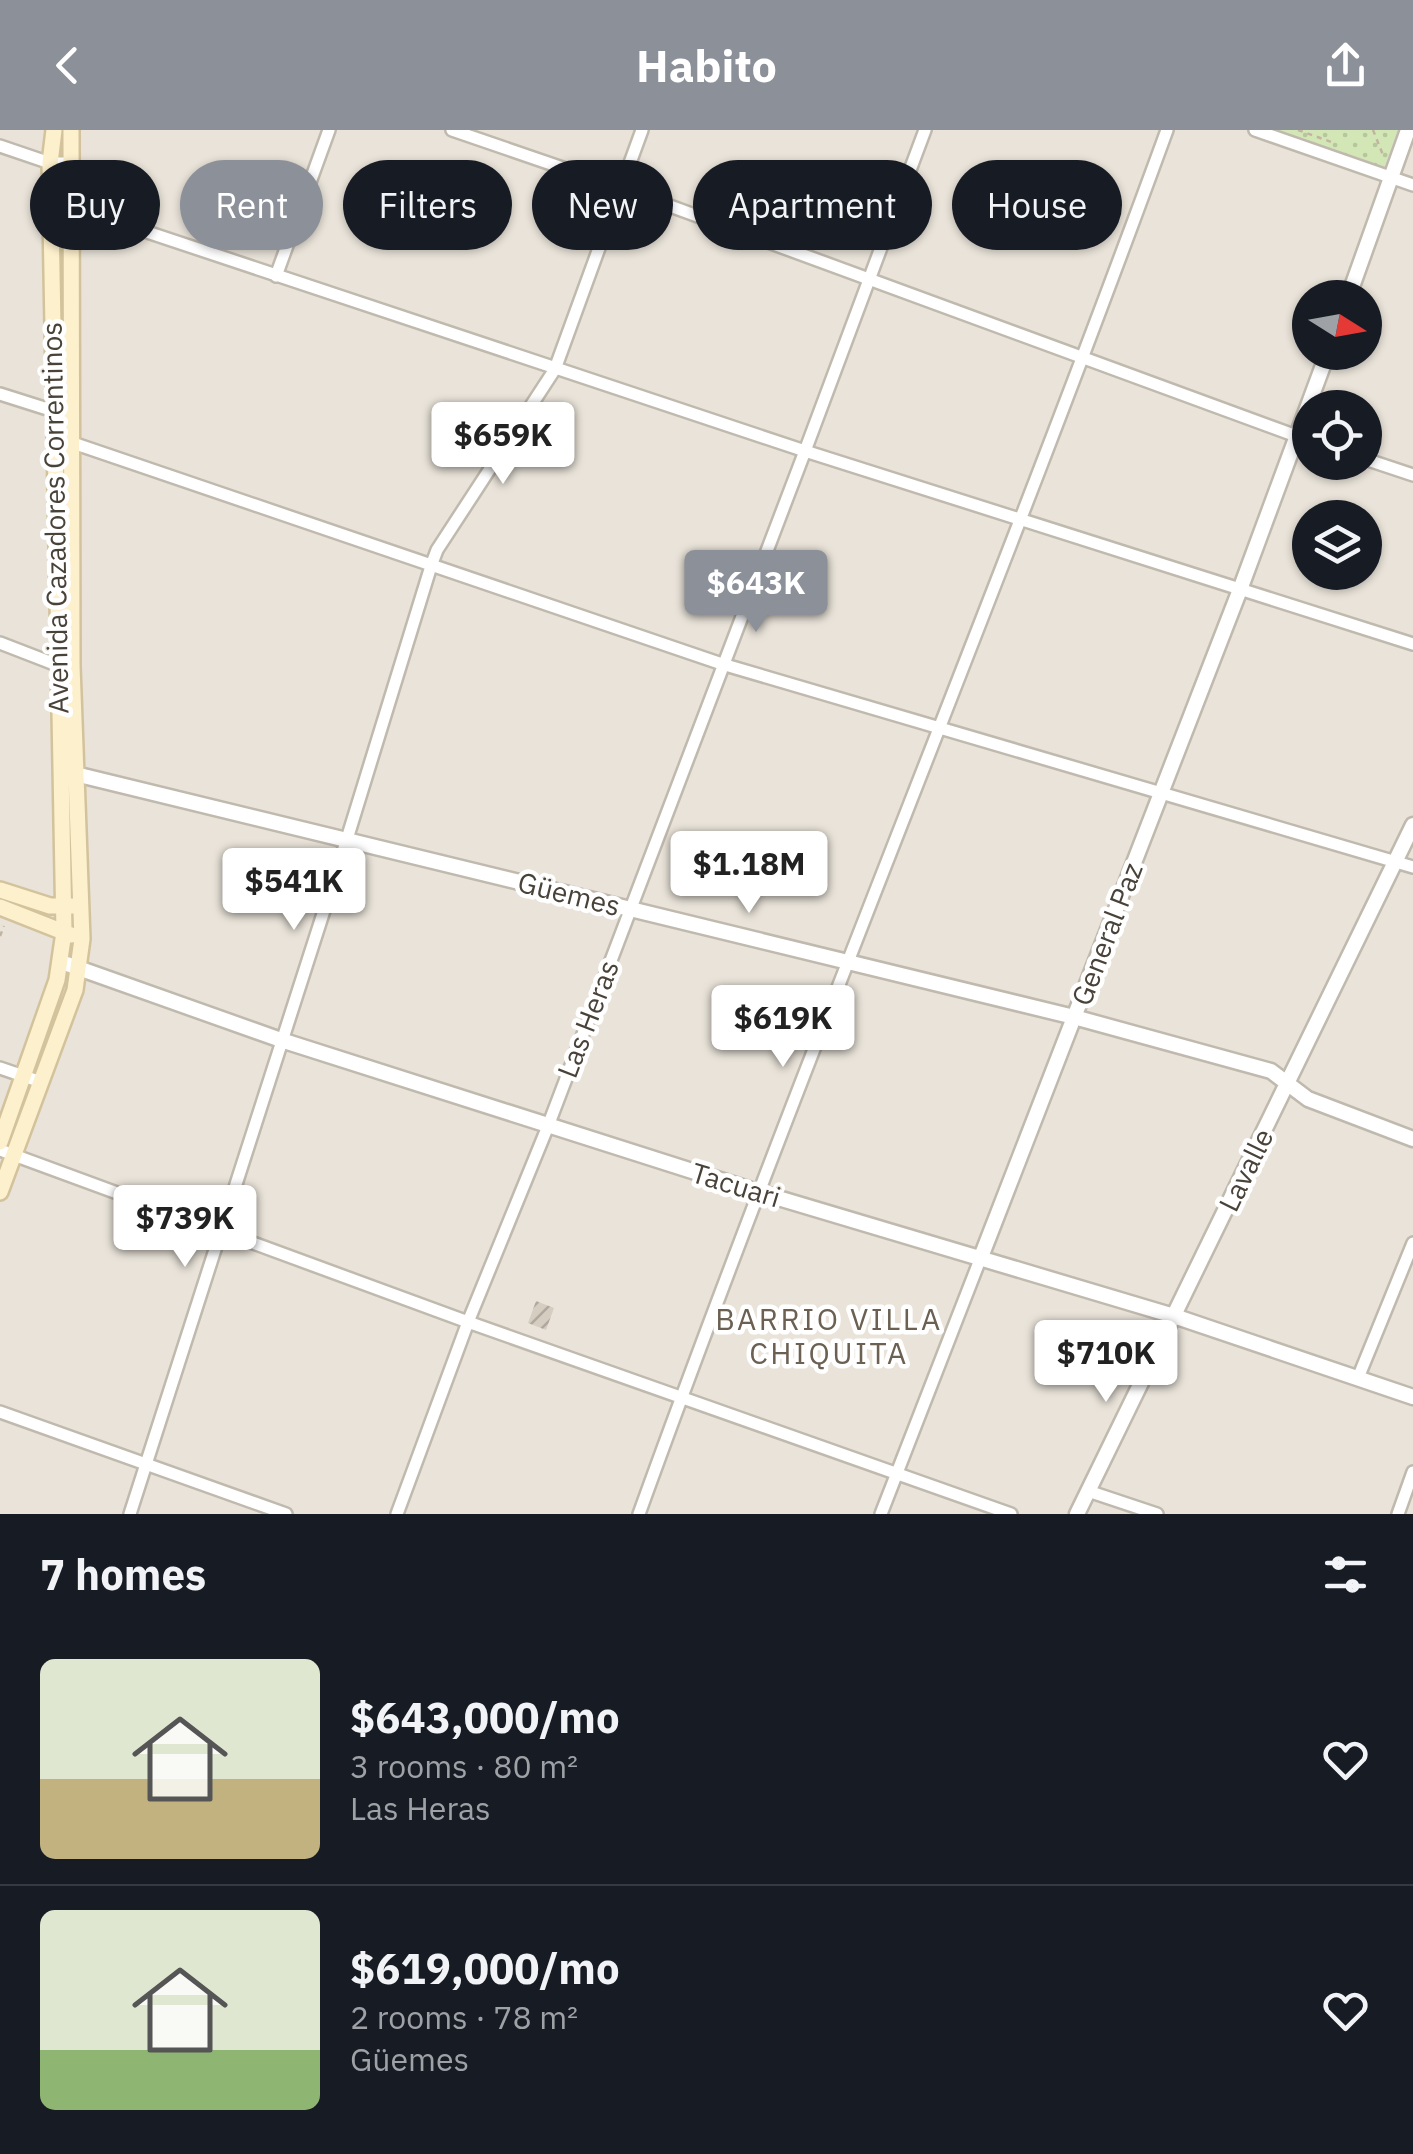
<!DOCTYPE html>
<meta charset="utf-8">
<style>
:root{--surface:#171b24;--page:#242831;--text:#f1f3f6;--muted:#9ea1a6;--line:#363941;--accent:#8c9099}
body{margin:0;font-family:"IBM Plex Sans",sans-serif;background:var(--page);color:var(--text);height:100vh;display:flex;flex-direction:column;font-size:38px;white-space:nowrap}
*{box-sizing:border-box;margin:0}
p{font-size:32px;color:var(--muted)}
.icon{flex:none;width:55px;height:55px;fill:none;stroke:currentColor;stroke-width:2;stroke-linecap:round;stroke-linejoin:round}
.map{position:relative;height:1384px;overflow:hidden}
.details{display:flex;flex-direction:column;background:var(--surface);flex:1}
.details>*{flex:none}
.banner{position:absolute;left:30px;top:30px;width:1355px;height:90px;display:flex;gap:20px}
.needle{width:65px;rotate:101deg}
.buttons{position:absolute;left:1292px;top:150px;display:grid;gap:20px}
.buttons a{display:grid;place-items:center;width:90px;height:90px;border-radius:50%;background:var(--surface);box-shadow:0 2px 8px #0004;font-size:50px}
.price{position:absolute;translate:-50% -85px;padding:0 22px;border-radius:10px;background:#fff;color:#222;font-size:32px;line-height:65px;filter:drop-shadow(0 2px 5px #0008)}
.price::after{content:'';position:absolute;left:50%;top:60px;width:30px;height:22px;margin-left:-15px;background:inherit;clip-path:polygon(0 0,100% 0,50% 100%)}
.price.on{background:var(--accent);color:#fff}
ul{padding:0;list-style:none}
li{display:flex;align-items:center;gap:30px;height:250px;padding:0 40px}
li+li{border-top:2px solid var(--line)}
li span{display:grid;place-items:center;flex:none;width:280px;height:200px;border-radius:15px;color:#555}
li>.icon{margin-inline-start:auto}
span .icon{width:120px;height:120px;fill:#fffc;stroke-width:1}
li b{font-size:42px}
h2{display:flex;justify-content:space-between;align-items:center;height:120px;padding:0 40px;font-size:42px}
.pill{padding:0 35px;border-radius:45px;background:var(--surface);box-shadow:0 2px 8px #0004;font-size:35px;line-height:90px}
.pill.on{background:var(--accent);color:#fff}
header{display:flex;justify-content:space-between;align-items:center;height:130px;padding:0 40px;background:var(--accent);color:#fff;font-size:45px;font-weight:700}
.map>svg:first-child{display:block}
</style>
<header><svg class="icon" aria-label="back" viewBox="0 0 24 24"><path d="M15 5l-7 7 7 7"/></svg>Habito<svg class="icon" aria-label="share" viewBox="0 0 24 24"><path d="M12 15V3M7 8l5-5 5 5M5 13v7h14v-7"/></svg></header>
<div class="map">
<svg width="1413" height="1384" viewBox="0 0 1413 1384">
<defs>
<pattern id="park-dots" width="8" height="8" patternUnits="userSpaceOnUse" patternTransform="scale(2.5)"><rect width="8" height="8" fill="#d3e7b6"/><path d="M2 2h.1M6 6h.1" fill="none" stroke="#b7c79d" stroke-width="1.8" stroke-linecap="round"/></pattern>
<pattern id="building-hatch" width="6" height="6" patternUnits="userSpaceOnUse" patternTransform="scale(2.5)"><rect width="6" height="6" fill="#d6cdc1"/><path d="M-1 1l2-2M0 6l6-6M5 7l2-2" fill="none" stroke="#b0a89e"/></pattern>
</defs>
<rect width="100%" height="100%" fill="#f5f2eb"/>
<path fill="#e9e3d9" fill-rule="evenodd" d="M0,0h1413v1384h-1413zM1310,168h55v54h-55zM1310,278h55v54h-55zM1310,388h55v54h-55z"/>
<path fill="url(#park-dots)" d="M1273,0h125l-15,41z"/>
<path fill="url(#building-hatch)" d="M536,1171l18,7 -8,22 -18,-7z"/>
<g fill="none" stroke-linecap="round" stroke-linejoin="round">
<g stroke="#c0b9ae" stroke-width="16">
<path id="minor" d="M452,0l169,58 689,253
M1255,0l158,55
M0,16l50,17h20
M50,77l19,-1 736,245 608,193
M276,146l53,-146
M0,264l60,19
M53,312h17l652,222 691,203
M1365,329l48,16
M0,513l57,22
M0,938l41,14
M0,1020l468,172 543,192
M1358,1248l55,-135
M0,1282l286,102
M1088,1361l69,23
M130,1384l217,-675 84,-273 6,-16 118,-181 87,-239
M397,1384l71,-192 80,-196 257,-675 120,-321
M639,1384c168,-465 359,-920 528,-1384
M881,1384l100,-257
M1398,1384l15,-42"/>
</g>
<g stroke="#c0b9ae" stroke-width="19">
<path id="tertiary" d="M1348,168l60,-168
M67,642l1007,245 197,54 37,28 105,40
M67,834l214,76 477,152 416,124 239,81
M981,1127l260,-670 87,-235
M1077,1384l336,-689"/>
</g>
<g stroke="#d3c39c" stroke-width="20">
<path id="secondary" d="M0,760l50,16h23
M0,777l71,28
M0,1012l57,-162 7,-48 -14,-769 4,-33
M0,1062l75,-202 7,-51 -10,-273 -1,-536"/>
</g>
<path stroke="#c2b49f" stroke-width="2.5" stroke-dasharray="5 5" stroke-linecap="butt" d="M1298,0l36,13
M1373,0l10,25
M0,806l4,-10"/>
<use href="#minor" stroke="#fff" stroke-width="11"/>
<use href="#tertiary" stroke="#fff" stroke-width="14"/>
<use href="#secondary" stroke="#fdf0cd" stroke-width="15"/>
</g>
<g text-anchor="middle" stroke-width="9" stroke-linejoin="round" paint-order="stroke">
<g font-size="28" fill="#494239" stroke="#fff">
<text transform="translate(55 388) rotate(-91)" y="10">Avenida Cazadores Correntinos</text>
<text transform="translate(569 764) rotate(14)" y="10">Güemes</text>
<text transform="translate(1107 804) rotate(-69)" y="10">General Paz</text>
<text transform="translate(588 889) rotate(-69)" y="10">Las Heras</text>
<text transform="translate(1246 1040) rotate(-64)" y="10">Lavalle</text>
<text transform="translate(736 1055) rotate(17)" y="10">Tacuari</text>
</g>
<g font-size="30" letter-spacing="2.5" fill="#6b6051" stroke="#fff">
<text x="829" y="1200">BARRIO VILLA<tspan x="829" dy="34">CHIQUITA</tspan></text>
</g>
</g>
</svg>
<div class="buttons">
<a><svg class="needle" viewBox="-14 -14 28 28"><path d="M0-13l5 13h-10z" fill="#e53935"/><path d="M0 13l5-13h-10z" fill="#9ea1a6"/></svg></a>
<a><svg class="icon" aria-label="locate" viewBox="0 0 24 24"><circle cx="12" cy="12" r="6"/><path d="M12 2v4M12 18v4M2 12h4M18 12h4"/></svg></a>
<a><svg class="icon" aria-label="layers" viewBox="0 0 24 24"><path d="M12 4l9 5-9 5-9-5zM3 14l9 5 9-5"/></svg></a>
</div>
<b class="price" style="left:503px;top:357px">$659K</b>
<b class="price on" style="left:756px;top:505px">$643K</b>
<b class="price" style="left:749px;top:786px">$1.18M</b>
<b class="price" style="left:294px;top:803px">$541K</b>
<b class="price" style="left:783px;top:940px">$619K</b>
<b class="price" style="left:185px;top:1140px">$739K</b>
<b class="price" style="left:1106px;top:1275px">$710K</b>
<div class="banner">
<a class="pill">Buy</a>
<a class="pill on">Rent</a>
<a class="pill">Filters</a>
<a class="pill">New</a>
<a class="pill">Apartment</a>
<a class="pill">House</a>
</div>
</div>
<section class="details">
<h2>7 homes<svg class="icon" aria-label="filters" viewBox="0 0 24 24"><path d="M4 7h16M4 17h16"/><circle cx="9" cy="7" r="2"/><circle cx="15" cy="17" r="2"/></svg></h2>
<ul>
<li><span style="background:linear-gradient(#dfe7d0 60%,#c2b280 0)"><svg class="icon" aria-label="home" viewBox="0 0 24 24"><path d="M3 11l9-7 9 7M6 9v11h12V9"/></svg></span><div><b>$643,000/mo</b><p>3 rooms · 80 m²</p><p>Las Heras</p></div><svg class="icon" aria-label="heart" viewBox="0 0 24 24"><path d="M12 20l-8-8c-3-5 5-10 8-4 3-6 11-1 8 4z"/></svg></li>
<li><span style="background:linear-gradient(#dfe7d0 70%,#8fb573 0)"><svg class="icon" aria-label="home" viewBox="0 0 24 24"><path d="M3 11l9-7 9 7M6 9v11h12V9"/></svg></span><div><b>$619,000/mo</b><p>2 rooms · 78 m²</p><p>Güemes</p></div><svg class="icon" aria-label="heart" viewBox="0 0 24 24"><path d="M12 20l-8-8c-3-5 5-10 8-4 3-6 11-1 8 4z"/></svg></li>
</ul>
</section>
